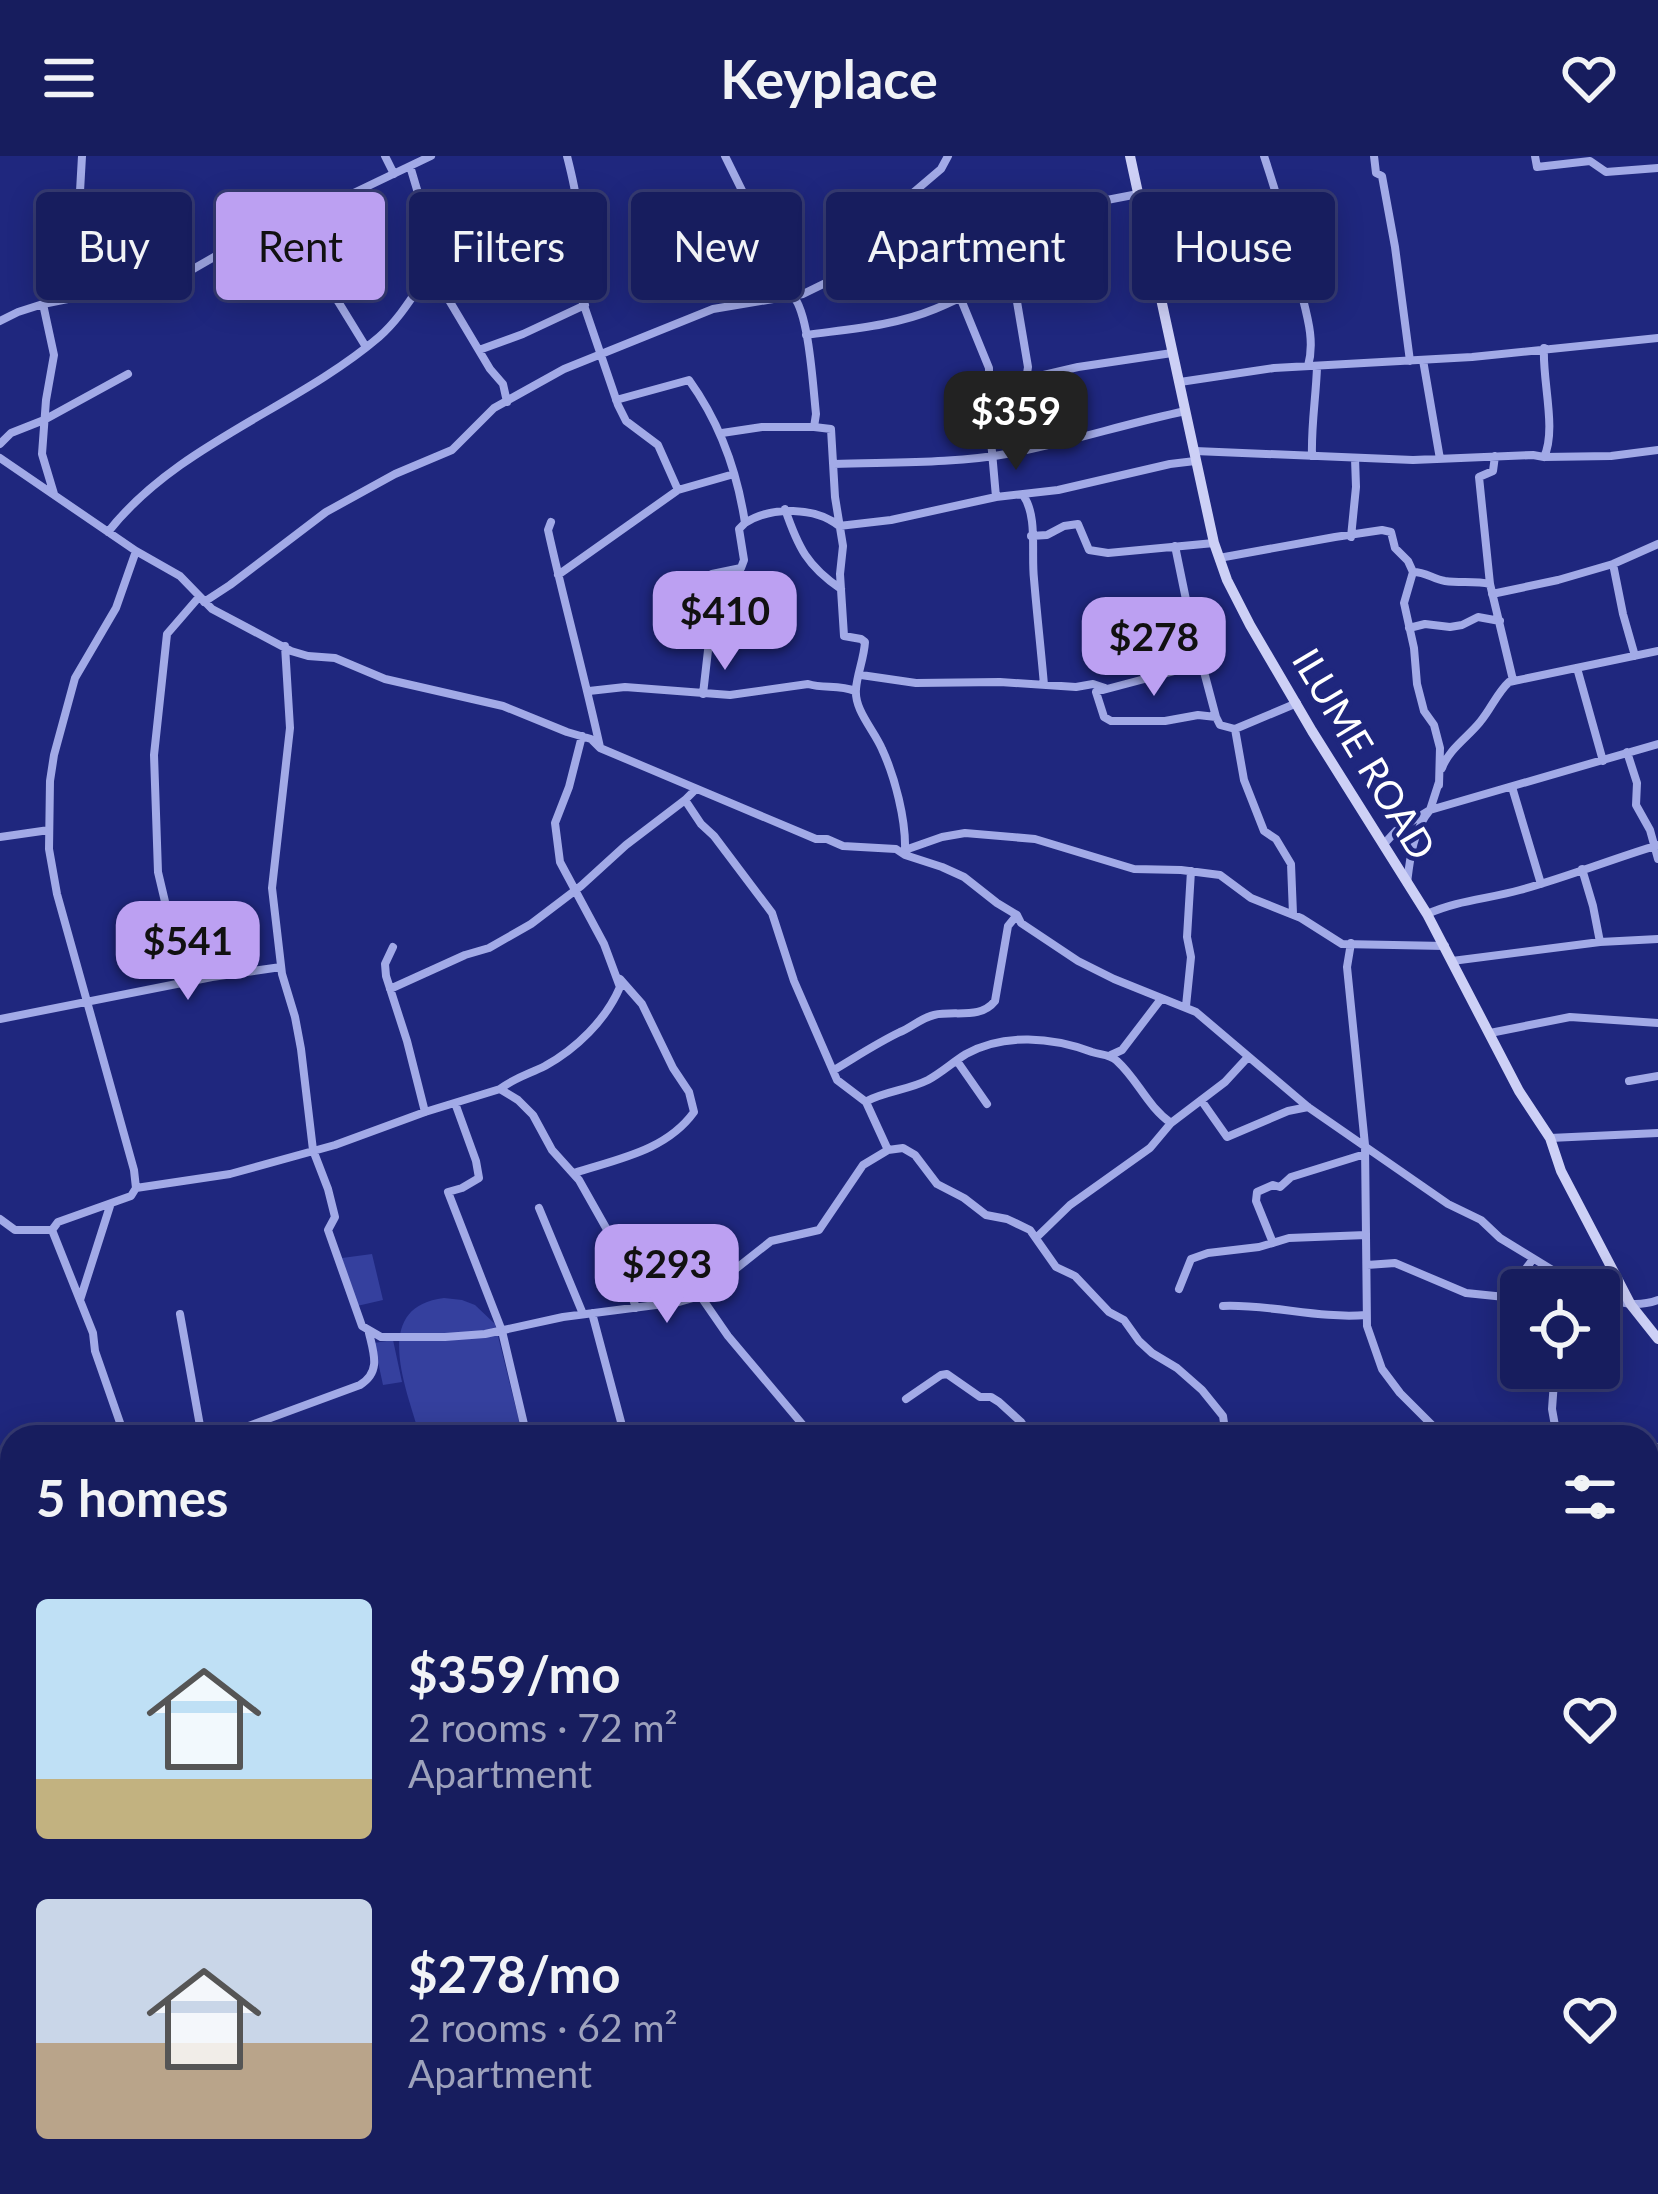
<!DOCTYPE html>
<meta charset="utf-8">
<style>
:root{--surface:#171d5e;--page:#242a67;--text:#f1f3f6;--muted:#9ea2bc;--line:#363b73;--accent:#bca0f2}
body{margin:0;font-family:Lato,sans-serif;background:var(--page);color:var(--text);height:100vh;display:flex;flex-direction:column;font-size:45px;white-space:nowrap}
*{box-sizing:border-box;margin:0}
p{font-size:39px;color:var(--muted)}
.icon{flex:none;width:66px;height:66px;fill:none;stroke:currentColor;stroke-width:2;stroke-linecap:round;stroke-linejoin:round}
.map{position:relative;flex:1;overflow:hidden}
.details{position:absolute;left:0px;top:1269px;width:1659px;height:771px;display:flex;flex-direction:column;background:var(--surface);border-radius:36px 36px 0 0;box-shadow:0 6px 30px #0003,0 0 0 3px var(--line)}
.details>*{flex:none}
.top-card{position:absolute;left:36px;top:36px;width:1587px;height:108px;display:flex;gap:24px}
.controls{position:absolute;left:1500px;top:1113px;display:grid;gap:24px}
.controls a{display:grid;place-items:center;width:120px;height:120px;border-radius:12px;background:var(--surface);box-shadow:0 6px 30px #0003,0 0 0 3px var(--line);font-size:60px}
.price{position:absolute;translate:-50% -102px;padding:0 27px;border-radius:24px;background:var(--accent);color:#111;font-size:39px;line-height:78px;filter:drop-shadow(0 3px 6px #0008)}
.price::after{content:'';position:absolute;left:50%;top:72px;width:36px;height:27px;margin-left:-18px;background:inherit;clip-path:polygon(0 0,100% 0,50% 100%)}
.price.active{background:#222;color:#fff}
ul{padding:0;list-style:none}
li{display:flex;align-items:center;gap:36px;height:300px;padding:0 36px}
li span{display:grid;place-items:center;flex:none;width:336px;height:240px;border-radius:12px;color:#555}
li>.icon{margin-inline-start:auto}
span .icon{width:144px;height:144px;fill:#fffc;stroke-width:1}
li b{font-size:51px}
h2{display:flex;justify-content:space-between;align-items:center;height:144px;padding:0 36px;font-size:51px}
.chip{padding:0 42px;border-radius:12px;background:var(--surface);box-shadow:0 6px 30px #0003,0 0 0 3px var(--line);font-size:42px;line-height:108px}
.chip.active{background:var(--accent);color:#111}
header{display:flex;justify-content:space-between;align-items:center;height:156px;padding:0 36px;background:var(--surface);font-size:54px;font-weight:700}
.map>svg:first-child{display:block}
</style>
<header><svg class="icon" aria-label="menu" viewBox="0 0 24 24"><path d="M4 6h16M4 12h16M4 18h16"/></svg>Keyplace<svg class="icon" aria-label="heart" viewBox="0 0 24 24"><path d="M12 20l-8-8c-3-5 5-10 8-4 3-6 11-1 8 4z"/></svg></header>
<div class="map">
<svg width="1658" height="2038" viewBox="0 0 1658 2038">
<rect width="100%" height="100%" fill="#1f277e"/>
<path fill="#35409e" d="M372,1098l11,46 -26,6 -15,-48z
M444,1142l18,2 13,5 20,19 28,113h-103c-12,-46 -51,-130 24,-139z
M393,1184l9,42 -19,3 -9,-42z"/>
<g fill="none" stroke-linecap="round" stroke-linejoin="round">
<path stroke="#a2aae7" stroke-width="8" d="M82,0l-4,71 9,69
M385,0l9,18
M567,0c7,28 19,73 5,99l4,27 42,123 8,16 32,24 20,45
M725,0l43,87 17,54
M1264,0c14,42 26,84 35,127 6,27 17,55 9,83
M1374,0l2,17 6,3 13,71 15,114
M1535,0l2,11 53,-6 16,11 52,-4
M914,36l27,-23 7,-13
M288,64l78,127
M951,85l13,53
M431,114l59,99 13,15 4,18
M793,140c16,17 20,91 23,118l-2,13 17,2 4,68 8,49 -3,28 4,62 17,3 4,3c-1,17 -8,32 -9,47 -2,21 18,41 26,60 13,28 24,71 23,101
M960,141l29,71v50l7,79
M43,148l11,51 -8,45 -4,54 12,40
M0,165l18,-9 25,-8 138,-28 87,-50 71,-26 92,-44
M806,179c43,-6 88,-9 129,-26 28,-11 47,-25 78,-31l15,89 -2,13 8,67
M479,194l44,-16 62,-29
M1423,204l17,99
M1180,226l94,-14 198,-11 186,-19
M991,231l87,-20 94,-14
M616,244l73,-20c31,43 48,90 56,143 26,-17 71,-16 94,3l52,-6 105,-23 62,-7 112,-26 25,-3
M722,277l40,-6h52
M0,288l11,-11 33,-13 84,-46
M1195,295l218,9 120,-5 11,2 67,-1 47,-6
M1312,300c-1,-30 4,-59 5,-89
M1495,300l-2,15 -14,6 11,107 23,96
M1544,301c13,-27 -2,-77 0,-109
M0,302l136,93 44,25 32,33 79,42 17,5 27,2 50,21 118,27 64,26 24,7 9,9 216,91h11l16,7 53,3 9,6 37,12 22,10 33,26 20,12 4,8 57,38 36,18 82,33 112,95 140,97 33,16 19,18 85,52
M834,308c58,-2 120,0 178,-11 59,-11 115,-30 174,-42
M1023,339c15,21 8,58 11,84 3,36 7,71 10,106
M785,353c13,38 22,57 56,80
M551,366l-3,8c16,72 36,144 52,217
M108,376c69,-88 188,-124 271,-195 24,-21 38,-49 57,-74l1,-6 -27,-91
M1031,380l16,-1 17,-9 14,-2 11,26 19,3 106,-10
M1351,381l5,-50 -1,-29
M1175,390l15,73 26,98
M1219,402l116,-21 47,-7 9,2 4,16 13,13 5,11 -9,31 10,45 3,36 7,27 10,14 6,23 -1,37
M1613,408l10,50 12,42
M1413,416c13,0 20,7 32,9 15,2 30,0 45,3
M558,419l120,-85 56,-16
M1492,438l66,-14 55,-16 45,-20
M204,446l26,-17 96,-73 69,-38 57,-24 42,-42 70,-39 149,-60 90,-15 51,-25 64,-22 33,-6 40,-16 59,-14 88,-17
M1409,472l16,-4 25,3 12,-2 16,-8 22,4
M285,490l5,82 -18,160 10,86 13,43 6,32 12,101 15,39 7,28 -7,13 34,96 19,11h64l40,-3 78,-17 116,-15 14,-4 21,-12 57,-45 48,-11 44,-65 25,-15 15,-2 12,7 22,29 27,14 22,17 21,4 23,11 26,37 19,9 34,36 15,8 15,21 13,12 25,15 25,22 21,26 3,21
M1577,512l26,93
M861,519l55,8 84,-1 76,5 17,-3 12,4 -9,4 8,25 7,4h54l33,-6 18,2 4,8 15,4 62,-26
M1103,534l98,-26
M589,535l36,-4 105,8 78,-11c16,5 31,0 47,7
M703,538l7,-61 2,-59 29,-6 3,-8 -5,-31 6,-6
M1235,573l9,51 20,51 12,8 15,25 2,50
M1627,596l10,31 -1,22 14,25 8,29
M1442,612c7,-19 26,-31 38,-46 11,-13 17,-29 29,-40l149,-31
M1512,631l29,97
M685,644l16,24 13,12 58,77 22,68 43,99 29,22 22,48
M0,681l49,-7
M1384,688l12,-13 34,-21 9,-28
M905,697v-3l37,-13 23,-4 70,6 99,30 47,1 39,5 31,23 50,20 41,26 103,2
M1582,713l11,37 7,36
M1407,727c3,-25 6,-53 23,-73l228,-66
M1427,758c31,-14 61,-15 93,-24 47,-13 92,-31 138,-45
M1351,787l-4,24 18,178 2,181 15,43 18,24 44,44
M393,791l-8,17 1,12 21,65 18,71
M1452,805l148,-19 58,-3
M184,826l-26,-110 -4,-117 13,-121 32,-37
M390,833l75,-34 24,-7 42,-24 50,-38 45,-41 59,-45 11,-11
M1186,850l5,-49 -4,-20 4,-66
M0,863l212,-42 69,-10
M1490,877l80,-16 88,6
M1111,899l11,-5 39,-51
M957,905l30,43
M834,914c22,-13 43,-27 66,-38 12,-5 21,-14 34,-17 21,-5 46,5 61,-14l13,-75 9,-11
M1629,925l29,-5
M500,933c14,-11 29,-15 45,-23 31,-17 61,-46 75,-79l-16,-43 -44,-82 -5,-39 14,-36 13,-51
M1201,944l26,37 61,-26 20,-4
M867,945c19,-10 41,-11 61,-21 13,-7 25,-18 38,-26 38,-21 86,-17 126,-2 9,3 18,2 25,9 21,19 30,45 54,62
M455,947l21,58 3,17 -17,10 -14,4 54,139 25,106
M1550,982l108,-5
M574,1017c43,-14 92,-22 120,-61l-5,-20 -16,-24 -31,-64 -22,-25
M136,1032l94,-14 105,-29 90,-33 75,-23 18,11 15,15 19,35 27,30 35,62 22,66
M539,1052l44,106
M0,1063l15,11h37
M1037,1081l33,-32 80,-57 21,-25 54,-41 23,-25
M1273,1087l-17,-42 1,-9 16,-7 7,2 11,-10 74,-23
M1367,1109l28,-2 71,30 39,4 28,-38
M1179,1133l12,-30 17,-6 51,-6 30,-9 77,-3
M699,1138l29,42 85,101
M1599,1140c21,7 37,12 59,4
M80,1144l30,-94
M1223,1150c48,-2 95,13 143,9
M592,1157l33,124
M180,1158l22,123
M1555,1212l-3,41 5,28
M906,1243l35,-24 6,-1 33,23h11l8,5 22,20 10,15
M125,1281l-30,-86 -2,-18 -41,-103 6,-8 73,-26 5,-8 -2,-18 -77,-276 -8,-45 1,-68 4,-26 21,-77 41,-70 20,-57
M219,1281l141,-52c21,-13 14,-31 9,-52
M1647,1581l11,-7
M1647,1668l11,11
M0,1674l12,-4
M0,1774l12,-2
M0,1839l12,-2
M1647,1888l11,-2
M1647,2022l11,-7
M440,2028l3,10
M544,2028l8,10
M885,2028l2,10
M1567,2028l5,10
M1517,2034l14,-6
M50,2038l2,-10
M1211,2038l50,-10
M1354,2038l12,-10
M1636,2038l1,-10"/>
<path stroke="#cdd0f6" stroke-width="10" d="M1130,0l84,387 13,37 23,45 62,106 115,183 92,177 31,47 11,33 70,134 27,34
M1647,1292h11
M0,1367h12"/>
</g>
<g text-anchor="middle" stroke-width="9" stroke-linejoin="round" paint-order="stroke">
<g font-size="39" fill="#fff" stroke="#1f277e">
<text transform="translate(1364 598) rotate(59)" y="14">ILUME ROAD</text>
</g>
</g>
</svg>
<div class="controls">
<a><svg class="icon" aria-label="locate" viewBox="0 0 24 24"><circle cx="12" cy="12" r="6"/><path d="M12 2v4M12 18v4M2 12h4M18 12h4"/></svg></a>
</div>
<b class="price active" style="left:1016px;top:317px">$359</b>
<b class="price" style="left:725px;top:517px">$410</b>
<b class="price" style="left:1154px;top:543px">$278</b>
<b class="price" style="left:188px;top:847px">$541</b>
<b class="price" style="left:667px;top:1170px">$293</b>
<div class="top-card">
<a class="chip">Buy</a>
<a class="chip active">Rent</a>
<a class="chip">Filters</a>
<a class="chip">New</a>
<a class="chip">Apartment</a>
<a class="chip">House</a>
</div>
<section class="details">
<h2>5 homes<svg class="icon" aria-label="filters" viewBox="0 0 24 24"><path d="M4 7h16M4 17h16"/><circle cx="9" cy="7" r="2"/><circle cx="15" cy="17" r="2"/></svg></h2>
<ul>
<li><span style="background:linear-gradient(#bfe0f5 75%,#c2b280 0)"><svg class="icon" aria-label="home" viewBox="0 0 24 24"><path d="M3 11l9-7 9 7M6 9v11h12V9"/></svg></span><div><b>$359/mo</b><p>2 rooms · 72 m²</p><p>Apartment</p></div><svg class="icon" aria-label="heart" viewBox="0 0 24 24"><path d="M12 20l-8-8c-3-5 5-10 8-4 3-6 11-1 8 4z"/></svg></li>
<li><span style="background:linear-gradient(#c9d6e8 60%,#b9a48a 0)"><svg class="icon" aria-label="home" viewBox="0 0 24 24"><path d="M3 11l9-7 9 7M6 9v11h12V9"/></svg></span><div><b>$278/mo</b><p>2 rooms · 62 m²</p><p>Apartment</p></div><svg class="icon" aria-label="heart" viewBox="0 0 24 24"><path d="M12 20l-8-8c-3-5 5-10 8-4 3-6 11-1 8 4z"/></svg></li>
</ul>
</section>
</div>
